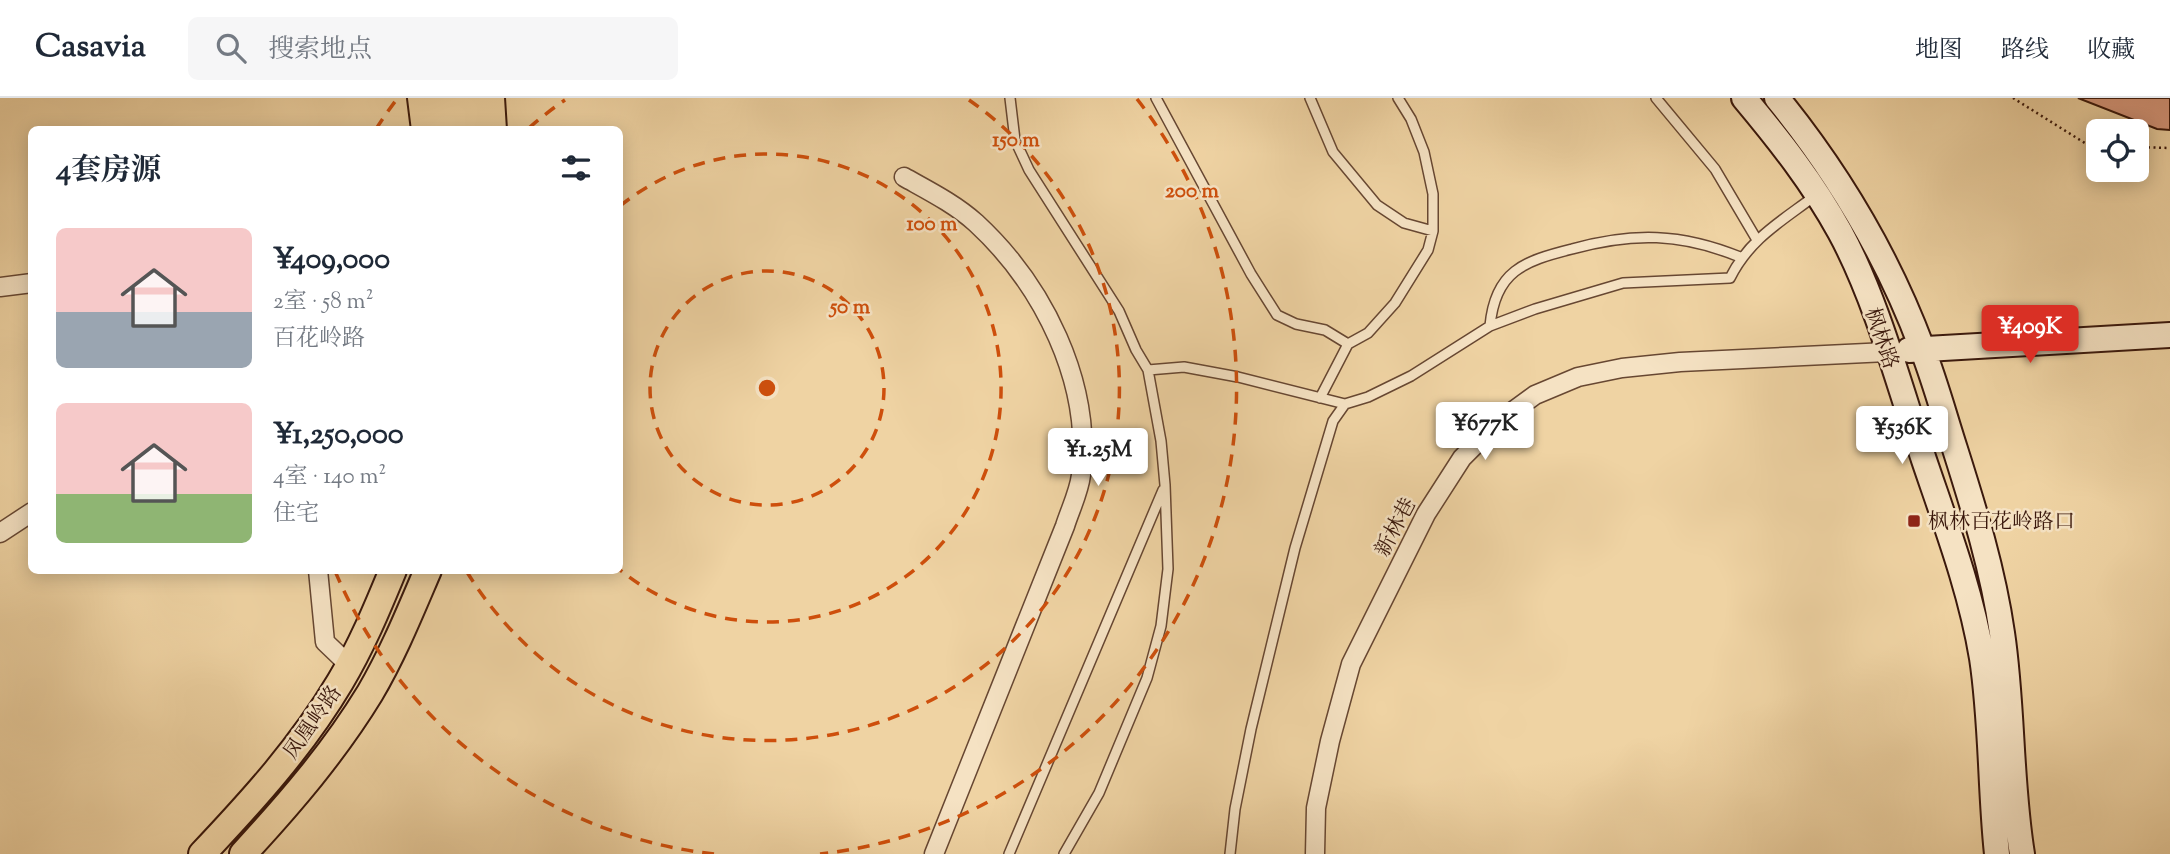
<!DOCTYPE html>
<html lang="zh">
<meta charset="utf-8">
<style>
:root{--surface:#fff;--page:#f6f6f7;--text:#1f2937;--muted:#747a83;--line:#e0e1e3;--accent:#d93025}
body{margin:0;font-family:"Sorts Mill Goudy","Noto Serif SC",serif;background:var(--page);color:var(--text);height:100vh;display:flex;flex-direction:column;font-size:26px;white-space:nowrap}
*{box-sizing:border-box;margin:0}
p{font-size:23px;color:var(--muted)}
.icon{flex:none;width:38px;height:38px;fill:none;stroke:currentColor;stroke-width:2;stroke-linecap:round;stroke-linejoin:round}
.map{position:relative;flex:1;overflow:hidden}
.side{position:absolute;left:28px;top:28px;width:595px;height:448px;display:flex;flex-direction:column;background:var(--surface);border-radius:10px;box-shadow:0 4px 18px #0003}
.side>*{flex:none}
.tools{position:absolute;left:2086px;top:21px;display:grid;gap:14px}
.tools a{display:grid;place-items:center;width:63px;height:63px;border-radius:10px;background:var(--surface);box-shadow:0 4px 18px #0003;font-size:35px}
.price{position:absolute;translate:-50% -60px;padding:0 16px;border-radius:7px;background:#fff;color:#222;font-size:23px;line-height:46px;filter:drop-shadow(0 2px 4px #0008)}
.price::after{content:'';position:absolute;left:50%;top:42px;width:21px;height:16px;margin-left:-10px;background:inherit;clip-path:polygon(0 0,100% 0,50% 100%)}
.price.on{background:var(--accent);color:#fff}
ul{padding:0;list-style:none}
li{display:flex;align-items:center;gap:21px;height:175px;padding:0 28px}
li span{display:grid;place-items:center;flex:none;width:196px;height:140px;border-radius:10px;color:#555}
li>.icon{margin-inline-start:auto}
span .icon{width:84px;height:84px;fill:#fffc;stroke-width:1}
li b{font-size:30px}
h2{display:flex;justify-content:space-between;align-items:center;height:84px;padding:0 28px;font-size:30px}
header{display:flex;align-items:center;gap:42px;box-sizing:border-box;height:98px;padding:0 35px;background:var(--surface);border-bottom:2px solid var(--line)}
header strong{font-size:33px}
nav{display:flex;gap:38px;margin-inline-start:auto;font-size:24px}
.search{width:490px;height:63px;background:var(--page);display:flex;align-items:center;gap:18px;box-sizing:border-box;padding:0 24px;border-radius:10px;color:var(--muted);font-size:26px}
.map>svg:first-child{display:block}
</style>
<header>
<strong>Casavia</strong>
<div class="search"><svg class="icon" aria-label="search" viewBox="0 0 24 24"><circle cx="10" cy="10" r="6"/><path d="M15 15l6 6"/></svg>搜索地点</div>
<nav><a>地图</a><a>路线</a><a>收藏</a></nav>
</header>
<div class="map">
<svg width="2170" height="756" viewBox="0 0 2170 756">
<rect width="100%" height="100%" fill="#efd3a3"/>
<filter id="stains"><feTurbulence type="fractalNoise" baseFrequency=".00286" numOctaves="4"/><feColorMatrix values="0 0 0 0 .2 0 0 0 0 .09 0 0 0 0 .02 0 0 0 .5 -.17"/></filter>
<radialGradient id="worn" r=".72"><stop offset=".6" stop-color="#630" stop-opacity="0"/><stop offset="1" stop-color="#630" stop-opacity=".3"/></radialGradient>
<path fill="#d8997e" stroke="#3a180c" stroke-width="2" d="M2078,0h92v32l-13,-1z"/>
<g fill="none" stroke-linecap="round" stroke-linejoin="round">
<g stroke="#674732" stroke-width="12">
<path id="lane" d="M1010,0l5,42 14,30 90,141 17,39 12,20
M1156,0l95,176 26,41 19,9 29,6 23,14
M1310,0l23,54 44,53 27,18 29,8
M1656,0l59,71 42,71
M1490,228c5,-55 34,-65 82,-77 61,-17 109,-16 168,8
M1320,300l28,-54 20,-11 27,-30 33,-53 5,-19v-37l-9,-42 -13,-33 -13,-21
M1009,756l154,-364
M1064,756l35,-61 48,-115 14,-52 7,-57 -3,-84 -4,-44 -13,-71 36,-3 54,10 107,27 23,-7 43,-21 79,-50 45,-17 88,-26 107,-5c20,-40 52,-57 86,-83
M1230,756l5,-45 16,-80 44,-181 38,-127 12,-17"/>
</g>
<g stroke="#674732" stroke-width="21">
<path id="street" d="M904,79c25,14 51,27 72,46 67,62 116,159 105,252 -2,17 -11,35 -16,51l-131,328
M0,189l32,-4
M0,435l32,-21
M318,472l7,72 24,23
M1315,756l1,-46 14,-67 21,-77 75,-150 36,-56 36,-36 37,-27 43,-18 44,-9 58,-6 207,-10"/>
</g>
<g stroke="#3a180c" stroke-width="28">
<path id="secondary" d="M1744,0c36,43 69,85 96,134 36,66 60,156 84,228 22,65 47,131 58,198 10,65 8,131 15,196
M1777,0c61,75 111,159 145,250 13,33 22,67 33,101 19,60 38,121 47,184 11,73 8,148 20,221
M1909,252l261,-15"/>
</g>
<g stroke="#3a180c" stroke-width="30">
<path id="primary" d="M421,0l4,32
M444,0l3,32
M469,0l3,32
M491,0l2,32
M202,756c51,-54 100,-108 138,-172 21,-35 37,-73 53,-112
M243,756c47,-51 91,-102 127,-161 23,-39 40,-81 58,-123"/>
</g>
<path stroke="#3a180c" stroke-width="2.5" stroke-dasharray="2 3.5" stroke-linecap="butt" d="M2013,0l75,47h10
M2137,49l33,1"/>
<use href="#lane" stroke="#f5e2c3" stroke-width="9"/>
<use href="#street" stroke="#f5e2c3" stroke-width="18"/>
<use href="#secondary" stroke="#f5e2c3" stroke-width="24"/>
<use href="#primary" stroke="#efd3a3" stroke-width="26"/>
</g>
<g fill="none" stroke="#ce4f0c" stroke-width="3.5" stroke-dasharray="12 9">
<circle cx="767" cy="290" r="117"/>
<path d="M620 108A234 234 0 1 1 620 472"/>
<path d="M529 30A352 352 0 0 1 565 2M969 2A352 352 0 1 1 467 474"/>
<path d="M714 756A469 469 0 0 1 335 473M376 31A469 469 0 0 1 397 1M1137 1A469 469 0 0 1 820 756"/>
</g>
<rect fill="#8f2418" stroke="#f5e2c3" stroke-width="2.5" x="1907" y="416" width="14" height="14" rx="3.5"/>
<g text-anchor="middle" stroke-width="5" stroke-linejoin="round" paint-order="stroke">
<g font-size="21" fill="#3a180c" stroke="#f5e2c3">
<text transform="translate(1882 240) rotate(71)" y="7">枫林路</text>
<text transform="translate(1395 429) rotate(-62)" y="7">新林巷</text>
<text transform="translate(312 624) rotate(-55)" y="7">凤凰岭路</text>
</g>
<g font-size="21" fill="#3a180c" stroke="#f5e2c3" text-anchor="start">
<text x="1928" y="430">枫林百花岭路口</text>
</g>
</g>
<circle cx="767" cy="290" r="10" fill="#ce4f0c" stroke="#f5e2c3" stroke-width="3.5"/>
<g font-size="21" text-anchor="middle" font-weight="bold" fill="#ce4f0c" stroke="#f5e2c3" stroke-width="5" stroke-linejoin="round" paint-order="stroke">
<text x="1016" y="48">150 m</text>
<text x="1192" y="99">200 m</text>
<text x="932" y="132">100 m</text>
<text x="850" y="215">50 m</text>
</g>
<rect width="100%" height="100%" filter="url(#stains)"/>
<rect width="100%" height="100%" fill="url(#worn)"/>
</svg>
<div class="tools">
<a><svg class="icon" aria-label="locate" viewBox="0 0 24 24"><circle cx="12" cy="12" r="6"/><path d="M12 2v4M12 18v4M2 12h4M18 12h4"/></svg></a>
</div>
<b class="price on" style="left:2030px;top:267px">¥409K</b>
<b class="price" style="left:1485px;top:364px">¥677K</b>
<b class="price" style="left:1902px;top:368px">¥536K</b>
<b class="price" style="left:1098px;top:390px">¥1.25M</b>
<section class="side">
<h2>4套房源<svg class="icon" aria-label="filters" viewBox="0 0 24 24"><path d="M4 7h16M4 17h16"/><circle cx="9" cy="7" r="2"/><circle cx="15" cy="17" r="2"/></svg></h2>
<ul>
<li><span style="background:linear-gradient(#f6c9c9 60%,#9aa5b1 0)"><svg class="icon" aria-label="home" viewBox="0 0 24 24"><path d="M3 11l9-7 9 7M6 9v11h12V9"/></svg></span><div><b>¥409,000</b><p>2室 · 58 m²</p><p>百花岭路</p></div></li>
<li><span style="background:linear-gradient(#f6c9c9 65%,#8fb573 0)"><svg class="icon" aria-label="home" viewBox="0 0 24 24"><path d="M3 11l9-7 9 7M6 9v11h12V9"/></svg></span><div><b>¥1,250,000</b><p>4室 · 140 m²</p><p>住宅</p></div></li>
</ul>
</section>
</div>
